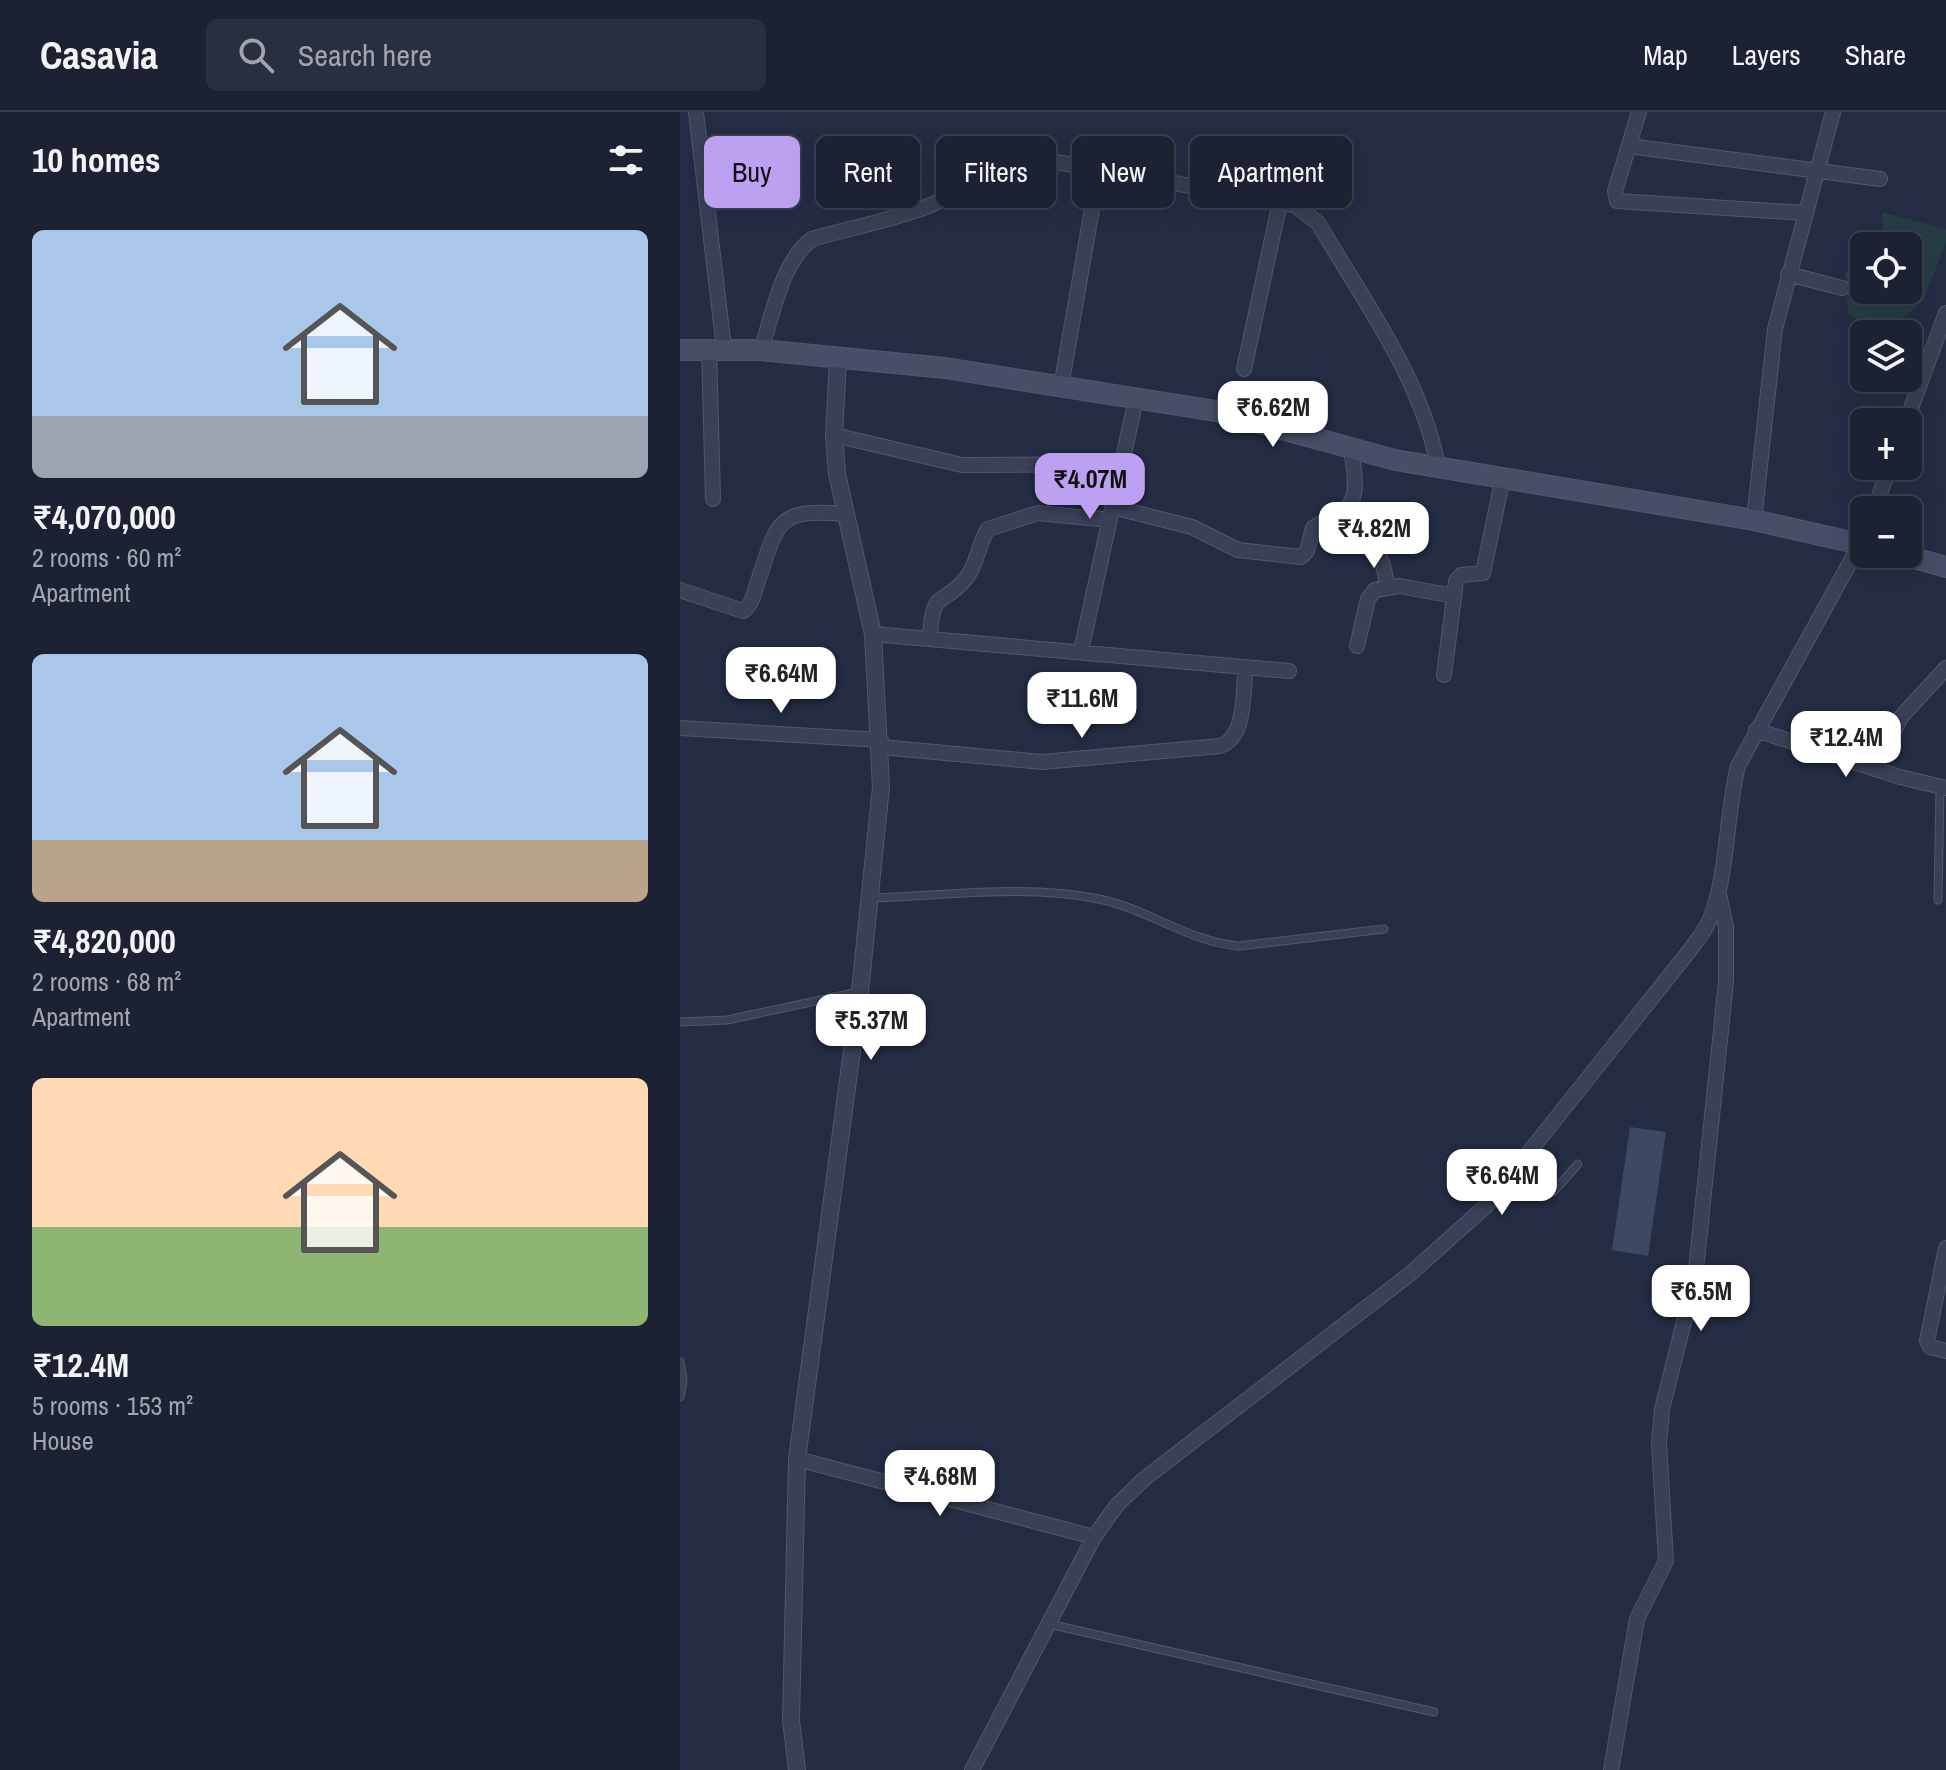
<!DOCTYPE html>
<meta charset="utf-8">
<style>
:root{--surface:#1c2234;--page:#292f40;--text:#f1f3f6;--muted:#a0a4ac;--line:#3a3f4f;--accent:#bca0f2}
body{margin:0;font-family:"Archivo Narrow",sans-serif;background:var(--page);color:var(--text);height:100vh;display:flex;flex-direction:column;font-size:30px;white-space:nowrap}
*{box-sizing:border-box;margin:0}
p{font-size:26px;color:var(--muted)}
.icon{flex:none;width:44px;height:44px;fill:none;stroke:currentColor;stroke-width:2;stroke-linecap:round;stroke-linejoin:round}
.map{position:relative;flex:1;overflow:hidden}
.panel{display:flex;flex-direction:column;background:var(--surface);width:680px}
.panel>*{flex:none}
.hud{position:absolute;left:24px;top:24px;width:760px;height:72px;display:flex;gap:16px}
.fabs{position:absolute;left:1170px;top:120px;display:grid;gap:16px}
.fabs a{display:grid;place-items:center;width:72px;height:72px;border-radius:12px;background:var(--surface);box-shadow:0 8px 32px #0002,0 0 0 2px var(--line);font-size:40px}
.price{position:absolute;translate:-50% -68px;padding:0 18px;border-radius:16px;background:#fff;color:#222;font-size:26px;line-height:52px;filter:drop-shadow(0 2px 4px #0008)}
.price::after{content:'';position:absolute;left:50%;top:48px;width:24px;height:18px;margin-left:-12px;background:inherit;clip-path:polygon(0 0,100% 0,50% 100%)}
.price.current{background:var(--accent);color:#111}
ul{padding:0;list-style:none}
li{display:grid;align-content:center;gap:16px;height:424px;padding:0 32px}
li span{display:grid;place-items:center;height:248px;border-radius:12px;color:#555}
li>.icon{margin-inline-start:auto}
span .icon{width:144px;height:144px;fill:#fffc;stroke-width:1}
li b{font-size:34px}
h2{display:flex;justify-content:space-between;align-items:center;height:96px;padding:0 32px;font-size:34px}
.pill{padding:0 28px;border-radius:12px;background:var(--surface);box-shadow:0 8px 32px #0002,0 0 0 2px var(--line);font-size:28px;line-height:72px}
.pill.current{background:var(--accent);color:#111}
header{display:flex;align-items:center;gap:48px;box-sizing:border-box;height:112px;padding:0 40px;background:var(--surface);border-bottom:2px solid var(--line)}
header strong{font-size:38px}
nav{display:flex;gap:44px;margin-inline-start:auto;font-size:28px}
.search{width:560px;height:72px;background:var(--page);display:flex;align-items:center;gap:20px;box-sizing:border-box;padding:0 28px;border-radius:12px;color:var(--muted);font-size:30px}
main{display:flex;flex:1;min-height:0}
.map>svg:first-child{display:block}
</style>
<header>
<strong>Casavia</strong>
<div class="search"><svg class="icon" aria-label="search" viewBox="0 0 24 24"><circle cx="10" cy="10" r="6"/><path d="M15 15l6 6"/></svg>Search here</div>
<nav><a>Map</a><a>Layers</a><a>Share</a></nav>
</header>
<main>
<section class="panel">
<h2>10 homes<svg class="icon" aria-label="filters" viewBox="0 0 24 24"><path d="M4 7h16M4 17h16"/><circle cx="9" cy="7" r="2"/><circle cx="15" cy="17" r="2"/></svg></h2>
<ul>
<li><span style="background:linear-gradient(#a9c7e8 75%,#9aa5b1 0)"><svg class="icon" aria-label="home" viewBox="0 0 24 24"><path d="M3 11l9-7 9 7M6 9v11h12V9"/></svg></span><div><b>₹4,070,000</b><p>2 rooms · 60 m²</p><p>Apartment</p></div></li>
<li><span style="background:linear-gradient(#a9c7e8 75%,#b9a48a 0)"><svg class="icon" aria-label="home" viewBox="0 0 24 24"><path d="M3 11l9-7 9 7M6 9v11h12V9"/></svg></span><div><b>₹4,820,000</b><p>2 rooms · 68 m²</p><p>Apartment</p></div></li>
<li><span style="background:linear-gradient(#ffd9b3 60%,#8fb573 0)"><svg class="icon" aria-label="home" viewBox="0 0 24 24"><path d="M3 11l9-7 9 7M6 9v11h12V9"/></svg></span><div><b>₹12.4M</b><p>5 rooms · 153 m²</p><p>House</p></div></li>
</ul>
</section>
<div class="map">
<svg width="1266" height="1658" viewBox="0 0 1266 1658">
<rect width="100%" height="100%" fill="#252d45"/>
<path fill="#273d46" d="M1202,100l64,17v14l-23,58 -40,33 -35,-21 -3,-41 19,-1v19h44v-44h-25z"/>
<path fill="#3e4863" d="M950,1015l36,5 -18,124 -36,-6z"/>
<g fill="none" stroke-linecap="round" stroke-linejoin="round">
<g stroke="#52586c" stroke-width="9">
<path id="service" d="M191,786c74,-2 155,-14 228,1 49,10 90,43 140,47l145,-17
M1258,788l2,-113
M0,910l47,-2 131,-28
M832,1066l16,13 18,5 8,-5 24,-27
M0,1250l3,19 -3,16
M369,1512l385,88"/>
</g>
<g stroke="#52586c" stroke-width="16">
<path id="minor" d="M16,0l28,236
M959,0l-24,79 2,10 188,12
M949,34l251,33
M1108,162l54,14
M29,237l4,150
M81,238c12,-35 20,-88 51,-111 36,-10 74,-18 109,-30 41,-14 67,-49 113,-51l246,44 16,4 22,17c45,77 103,154 120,243
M564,257l36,-167
M381,275l38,-218
M1226,310l40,-109
M154,323l128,30 160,-1
M433,395l79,20 46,23 63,7 6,-6 6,-23c9,-6 19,-9 28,-15 22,-14 12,-44 10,-65
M1194,398l16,-44
M665,399c22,23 39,41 42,75
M1074,408l21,-191 58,-217
M0,478l63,21c9,-6 11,-17 14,-27 21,-62 18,-76 89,-70
M193,522l416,37
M250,527c2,-53 13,-31 37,-62 11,-14 11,-33 21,-48l50,-16 72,7
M677,534l11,-47 7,-9 24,-4 55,10
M401,539l55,-252
M764,563l12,-94 5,-6 22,-2 20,-96
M0,616l201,12
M1076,618l144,47 46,11
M201,635l161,15 178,-16c27,-9 22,-54 26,-78
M1195,657l26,-52 45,-49
M1266,1136l-19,93 3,6 16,4
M117,1347l297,78
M292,1658l122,-233 23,-32 27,-26 266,-205 77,-69 203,-255c7,-10 16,-20 20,-31 18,-43 16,-106 28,-153l126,-229
M931,1658l26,-151 29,-58 -7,-118 3,-34 33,-131 5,-47 26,-249v-55l-7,-33"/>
</g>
<g stroke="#52586c" stroke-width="18">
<path id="tertiary" d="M117,1658l-6,-50 6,-261 63,-468 21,-204 -8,-153 -36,-160 -3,-39 4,-75"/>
</g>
<g stroke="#52586c" stroke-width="22">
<path id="secondary" d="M0,238h81l184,18 271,43 179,49 359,60 110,25
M1220,442l46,13"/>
</g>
<use href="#service" stroke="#3a4055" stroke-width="7"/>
<use href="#minor" stroke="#3a4055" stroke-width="14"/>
<use href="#tertiary" stroke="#3a4055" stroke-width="16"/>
<use href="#secondary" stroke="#474e68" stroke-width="20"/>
</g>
</svg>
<div class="fabs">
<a><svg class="icon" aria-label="locate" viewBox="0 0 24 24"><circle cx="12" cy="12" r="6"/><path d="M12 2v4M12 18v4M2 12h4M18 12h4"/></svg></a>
<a><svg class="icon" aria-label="layers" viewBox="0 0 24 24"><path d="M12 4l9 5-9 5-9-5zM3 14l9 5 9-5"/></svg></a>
<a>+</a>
<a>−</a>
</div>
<b class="price" style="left:593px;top:337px">₹6.62M</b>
<b class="price current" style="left:410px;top:409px">₹4.07M</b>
<b class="price" style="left:694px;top:458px">₹4.82M</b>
<b class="price" style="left:101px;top:603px">₹6.64M</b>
<b class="price" style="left:402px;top:628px">₹11.6M</b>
<b class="price" style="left:1166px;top:667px">₹12.4M</b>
<b class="price" style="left:191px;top:950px">₹5.37M</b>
<b class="price" style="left:822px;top:1105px">₹6.64M</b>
<b class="price" style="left:1021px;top:1221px">₹6.5M</b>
<b class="price" style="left:260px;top:1406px">₹4.68M</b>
<div class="hud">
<a class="pill current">Buy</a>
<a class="pill">Rent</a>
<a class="pill">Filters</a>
<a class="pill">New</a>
<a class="pill">Apartment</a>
</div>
</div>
</main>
